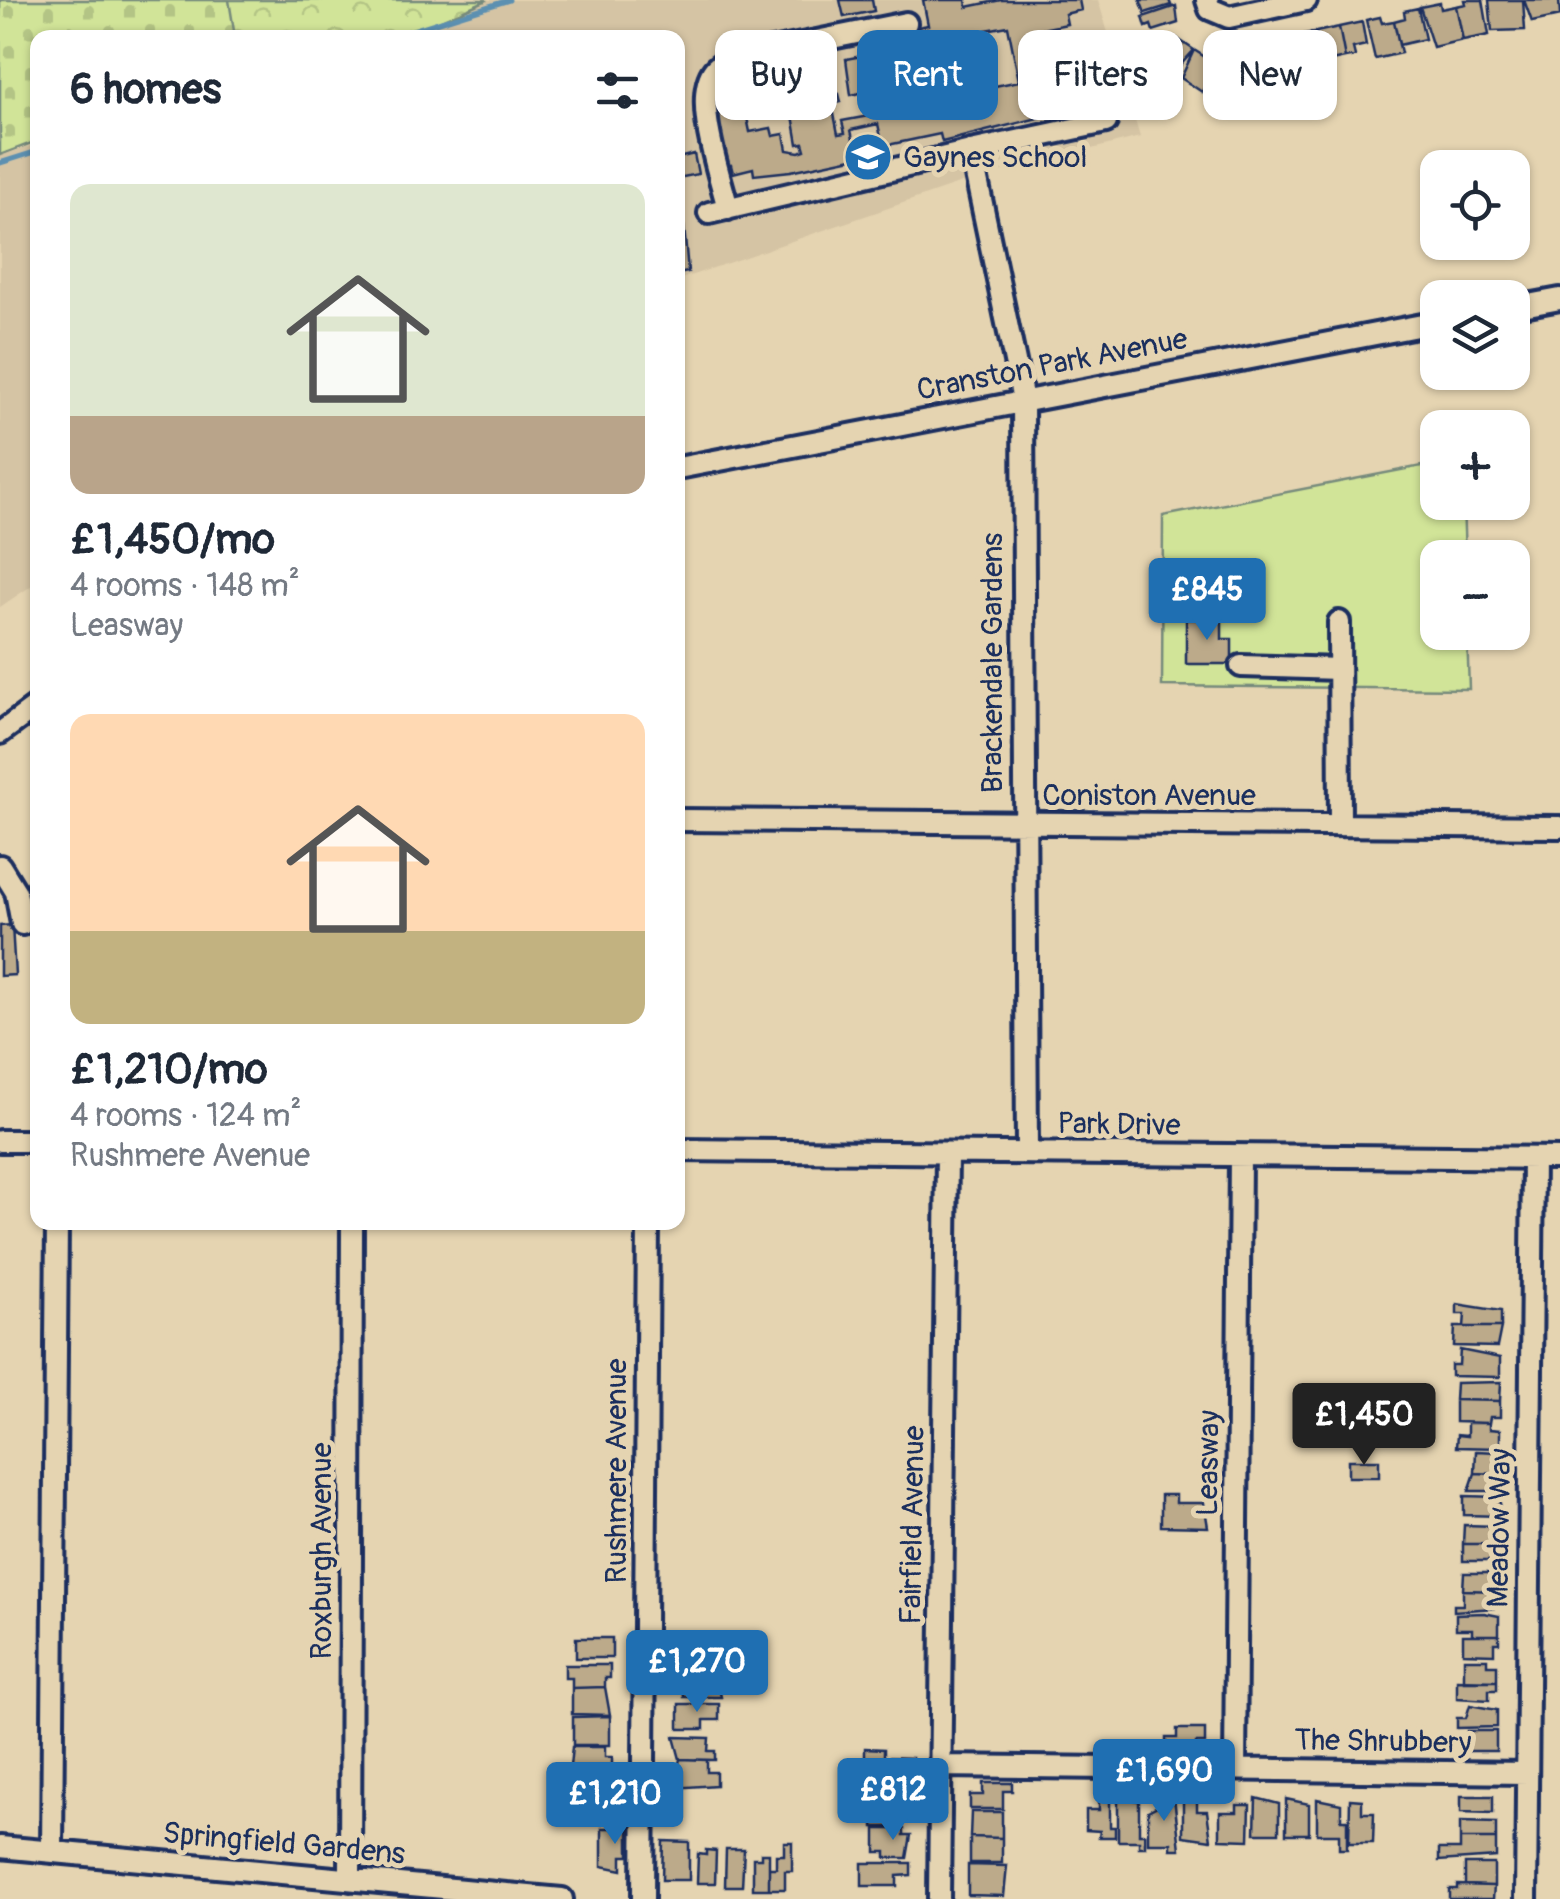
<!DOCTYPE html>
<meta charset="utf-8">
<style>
:root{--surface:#fff;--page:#f6f6f7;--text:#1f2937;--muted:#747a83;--accent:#1f6fb2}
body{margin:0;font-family:Pangolin,sans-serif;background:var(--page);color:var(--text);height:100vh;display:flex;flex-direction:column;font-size:38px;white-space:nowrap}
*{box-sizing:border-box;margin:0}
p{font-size:32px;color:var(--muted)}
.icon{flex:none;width:55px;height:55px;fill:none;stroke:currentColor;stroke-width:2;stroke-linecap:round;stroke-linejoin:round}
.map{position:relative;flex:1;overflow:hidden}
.details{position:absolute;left:30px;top:30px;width:655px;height:1200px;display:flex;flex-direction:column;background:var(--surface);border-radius:20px;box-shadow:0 2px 8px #0004}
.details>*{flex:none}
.banner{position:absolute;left:715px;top:30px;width:695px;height:90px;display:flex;gap:20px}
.buttons{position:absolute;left:1420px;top:150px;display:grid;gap:20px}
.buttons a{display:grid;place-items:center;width:110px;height:110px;border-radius:20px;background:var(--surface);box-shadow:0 2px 8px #0004;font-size:50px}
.price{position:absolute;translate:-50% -85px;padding:0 22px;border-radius:10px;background:var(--accent);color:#fff;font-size:32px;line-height:65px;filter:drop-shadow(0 2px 5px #0008)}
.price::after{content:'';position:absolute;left:50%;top:60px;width:30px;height:22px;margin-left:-15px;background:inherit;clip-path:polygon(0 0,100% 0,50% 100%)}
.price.active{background:#222;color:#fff}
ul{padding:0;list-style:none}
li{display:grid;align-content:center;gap:20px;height:530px;padding:0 40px}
li span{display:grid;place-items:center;height:310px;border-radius:20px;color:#555}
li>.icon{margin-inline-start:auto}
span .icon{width:180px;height:180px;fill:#fffc;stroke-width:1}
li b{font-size:42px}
h2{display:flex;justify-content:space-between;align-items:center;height:120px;padding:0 40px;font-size:42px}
.tag{padding:0 35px;border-radius:20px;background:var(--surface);box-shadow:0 2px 8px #0004;font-size:35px;line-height:90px}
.tag.active{background:var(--accent);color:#fff}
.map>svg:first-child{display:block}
</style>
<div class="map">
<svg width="1560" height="1899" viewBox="0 0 1560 1899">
<defs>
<pattern id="forest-crowns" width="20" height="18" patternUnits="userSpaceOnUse" patternTransform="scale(2.5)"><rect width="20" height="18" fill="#d1e498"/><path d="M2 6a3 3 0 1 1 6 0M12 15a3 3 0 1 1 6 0" fill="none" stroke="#b3c485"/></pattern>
<pattern id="cemetery-stones" width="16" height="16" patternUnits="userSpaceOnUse" patternTransform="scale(2.5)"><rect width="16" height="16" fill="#d1e498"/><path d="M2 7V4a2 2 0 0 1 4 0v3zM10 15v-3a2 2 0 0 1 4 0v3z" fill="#b3c485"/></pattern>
</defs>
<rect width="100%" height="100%" fill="#e5d4b1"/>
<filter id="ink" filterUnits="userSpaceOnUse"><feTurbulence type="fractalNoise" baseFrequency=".01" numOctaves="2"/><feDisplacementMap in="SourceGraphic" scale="20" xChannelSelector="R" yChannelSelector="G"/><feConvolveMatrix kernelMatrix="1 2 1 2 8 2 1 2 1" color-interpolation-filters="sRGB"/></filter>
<g filter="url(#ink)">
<path fill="#d5c4a4" d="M487,0h611l42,137 -161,40 -301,103v-242h-278z
M37,144v438l-37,25v-451z"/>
<path fill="url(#forest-crowns)" stroke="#768a7b" stroke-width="2.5" d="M226,0h261l-87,38 -168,-1z"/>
<path fill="url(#cemetery-stones)" stroke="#768a7b" stroke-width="2.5" d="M0,0h229l6,37 -197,1 -1,103 -37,14z"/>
<path fill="#d1e498" stroke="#768a7b" stroke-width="2.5" d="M1437,463l1,39 25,1 2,54 -27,1v74l29,1 2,56 -307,-3 1,-170z"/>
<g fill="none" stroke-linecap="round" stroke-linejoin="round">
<path stroke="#5c90b1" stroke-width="5" d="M387,38l122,-38
M0,163l38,-12"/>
</g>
<path fill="#bcaa8a" stroke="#1b2f5e" stroke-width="2.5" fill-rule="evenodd" d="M840,0h32l2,11 -30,6z
M923,0h43l1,7 34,-7h78l2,10 -16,4 2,10 -25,5 10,52 22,-4 5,22 -31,6 2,10 -108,27 -2,-8 -57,12 -5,-22 -27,6 6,27 -66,14 -37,4 -1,-7 -20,5 -2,-8 -8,2 -14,-67 12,-2 -5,-27 41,-9 6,29 -4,1 2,8 -17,3 6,29 21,-4 2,8 11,-2 3,16 12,2 6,-2 -2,-7 -5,1 -16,-92 27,-5 4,20 10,-2 6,31 10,-2 2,8 -9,2 6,30 7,-1 -3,-12 32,-6 -5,-24 -18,4 -5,-36 42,-8 11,55 41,-8 -9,-47 -8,1 -5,-25 10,-2zM1008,26l11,55 -43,9 -8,-37 22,-5 -4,-18z
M1140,0h29l2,5 -26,8z
M1465,0h18l6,35 -26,5 -7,-34 10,-2z
M1489,0h34l2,30 -33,1z
M1524,0h35l1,16 -28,6z
M1440,3l1,6 15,-3 7,34 -30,7 -13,-40z
M1176,6l2,17 -25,8 -2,-6 -5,2 -3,-10z
M1418,8l7,31 -26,6 -5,-24 11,-3 -1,-7z
M1380,17l2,6 12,-2 7,32 -26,6 -9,-39z
M1362,22l4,23 -13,3 2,8 -10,2 -6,-31z
M1339,27l6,31 -23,5 -6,-31z
M1314,32l6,30 -24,-1 -5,-24z
M1175,37l19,13 -26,29 -15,-10z
M1291,37l7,30 -19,4 -7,-30z
M1194,50l22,14 -14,28 -21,-14z
M1270,50l7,51 -22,4 -6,-30 17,-4 -4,-19z
M1228,59l4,19 17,-3 6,30 -25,9 -11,-54z
M694,154l4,20 -20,4v-20z
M684,226l4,46 -10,2v-47z
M1186,619l36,1v19h10v25h-46z
M12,925l3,50 -15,1v-50z
M1457,1304l44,7v16h-37l1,-13h-8z
M1455,1327h46l-4,20 -43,-1z
M1460,1350l40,8v19l-49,-1v-11h8z
M1501,1382l-1,19 -45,-1 1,-17z
M1455,1400l45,1v16h-10l-1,6 -34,-1z
M1467,1423h22v6l11,1v18l-44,-1 1,-12 10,1z
M1476,1451l22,1v22l-23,-1z
M1348,1460h31v17h-31z
M1475,1473l23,1v17h-29z
M1161,1495h15v8h28l4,24 -47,-1z
M1464,1496l35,1 3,19 -38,-1z
M1464,1525l33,1 2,18h-36z
M1463,1544h36l1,9h-7v8h-30z
M1464,1573h35v18l-36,-1z
M1463,1590l36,1v7l-5,1v9l-40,3v-6h9z
M1484,1613l15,3v19h-27v-6h-16v-15z
M1463,1635h36v8h-5v11l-31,-1z
M576,1638h36v20h-36z
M676,1638l31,1 -1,8h16v12h-46z
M1464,1659h23v6h10v16h-33z
M681,1663h16v8h18l6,26h-37z
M565,1665h45v13h-5v9l-33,1v-10h-7z
M1457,1680l40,1v9h-8v10l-32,-2z
M605,1687l5,28 -38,-1v-26z
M679,1704h40v16h-15v9h-25z
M1470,1705l27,5v17l-40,1v-10h9z
M610,1716v29h-37v-28z
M1177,1729h28v14h-9v5h-30v-10h11z
M1467,1731h29v20h-29z
M674,1737l35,1 -1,13h7v9l-35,-1z
M572,1747h33v10h7v13h-8v6h-35z
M865,1748l19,1v8l28,1 -1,21 -46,-1z
M680,1759l27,1v12h9v13l-43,3z
M983,1783h29v8h-9v18h-33v-14h13z
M877,1788l33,1v19h-33z
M1461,1796h32v17l-32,-1z
M1099,1797h11v30h5v10h-16l1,-6 -14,-1v-20h13z
M1118,1797l21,4v33h6v13h-6v-6h-21z
M1161,1797h13l6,52h-9v-6h-23v-32l13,-7z
M1183,1797h14v14h10l4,29 -28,-4z
M1256,1798l23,6v29h-24z
M1286,1799l23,5v30h-23z
M1317,1799l24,5v16h6v29h-8v-15h-22z
M1350,1799l12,1v13h12l-1,30h-24z
M1237,1805h13l-1,35 -29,-1v-27h17z
M885,1808h25v14h-9v5h-27v-14h11z
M971,1812h31v26l-32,-1z
M1460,1822l36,1v16h-36z
M602,1828h27v28h-7v14l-20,-4z
M876,1829h28v6h7l-4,23h-21v-6h-10z
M970,1837l32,1v25h-32z
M1460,1839h36v18l-57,4v-12h21z
M663,1841l26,1v38h-27z
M784,1842h8v29h-7v18h-16v-21h7v-13h8z
M726,1849h18l-2,37h-17z
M706,1850l10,1 -1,32h-18l1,-29 8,1z
M761,1853h8v36h-16v-31h8z
M862,1863h49v12l-14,1v10h-35z
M1465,1864h29v22l-29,-1z
M968,1865l39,1 -3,30 -36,-1z
M1457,1885l37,1 -1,13h-44v-10h8z"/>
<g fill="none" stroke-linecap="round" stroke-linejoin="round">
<g stroke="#1b2f5e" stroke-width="28">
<path id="minor" d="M1207,0l3,9 19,8 77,-17
M728,209c-8,-34 -36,-111 -14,-139 7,-9 18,-10 28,-14l164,-33
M709,213l262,-62
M1512,308l48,-9
M678,468l760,-146
M1339,622l1,203
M1241,666l98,3
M0,733l38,-28
M678,820l882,7
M0,866l16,26 6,32
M0,1141h38
M678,1150l882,8
M1027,1153l-4,-753 -52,-249 135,-29
M939,1766l588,7
M1235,1770l5,-614
M0,1847l562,52
M52,1852l5,-630
M350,1880l2,-658
M643,1899l5,-677
M939,1899l8,-746
M1526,1899l7,-741"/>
</g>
<use href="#minor" stroke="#e5d4b1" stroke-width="20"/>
</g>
</g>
<defs>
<g id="school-disc" transform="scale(2.5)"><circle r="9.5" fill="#1f6fb2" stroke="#e5d4b1"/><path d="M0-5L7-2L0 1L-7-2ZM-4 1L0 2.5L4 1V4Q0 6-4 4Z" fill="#fff"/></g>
</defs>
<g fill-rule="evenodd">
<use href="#school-disc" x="868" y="157"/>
</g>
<g text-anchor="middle" stroke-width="10" stroke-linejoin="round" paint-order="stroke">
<g font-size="30" fill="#1b2f5e" stroke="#e5d4b1" text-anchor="start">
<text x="903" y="167">Gaynes School</text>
</g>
<g font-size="30" fill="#1b2f5e" stroke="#e5d4b1">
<text transform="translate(1052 364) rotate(-11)" y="10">Cranston Park Avenue</text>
<text transform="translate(992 663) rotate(-90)" y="10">Brackendale Gardens</text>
<text x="1149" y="805">Coniston Avenue</text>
<text transform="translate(1119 1124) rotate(1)" y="10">Park Drive</text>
<text transform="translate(1208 1463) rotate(-89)" y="10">Leasway</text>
<text transform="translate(616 1471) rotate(-90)" y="10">Rushmere Avenue</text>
<text transform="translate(912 1525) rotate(-89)" y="10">Fairfield Avenue</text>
<text transform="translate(1499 1528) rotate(-89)" y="10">Meadow Way</text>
<text transform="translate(321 1551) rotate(-90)" y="10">Roxburgh Avenue</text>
<text transform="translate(1383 1741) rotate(1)" y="10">The Shrubbery</text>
<text transform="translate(284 1843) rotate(5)" y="10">Springfield Gardens</text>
</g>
</g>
</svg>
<div class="buttons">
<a><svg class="icon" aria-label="locate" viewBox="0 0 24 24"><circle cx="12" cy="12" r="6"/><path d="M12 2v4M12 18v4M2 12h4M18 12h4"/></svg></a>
<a><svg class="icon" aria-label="layers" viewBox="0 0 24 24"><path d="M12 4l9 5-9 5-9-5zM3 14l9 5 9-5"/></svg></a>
<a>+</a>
<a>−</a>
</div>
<b class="price" style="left:1207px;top:643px">£845</b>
<b class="price active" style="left:1364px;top:1468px">£1,450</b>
<b class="price" style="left:697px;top:1715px">£1,270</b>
<b class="price" style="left:1164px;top:1824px">£1,690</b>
<b class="price" style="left:893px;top:1843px">£812</b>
<b class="price" style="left:615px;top:1847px">£1,210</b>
<div class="banner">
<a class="tag">Buy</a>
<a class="tag active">Rent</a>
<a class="tag">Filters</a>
<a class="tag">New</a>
</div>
<section class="details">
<h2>6 homes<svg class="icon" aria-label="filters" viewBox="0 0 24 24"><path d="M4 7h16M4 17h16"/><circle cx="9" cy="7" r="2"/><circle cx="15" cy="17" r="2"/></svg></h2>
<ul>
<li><span style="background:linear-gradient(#dfe7d0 75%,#b9a48a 0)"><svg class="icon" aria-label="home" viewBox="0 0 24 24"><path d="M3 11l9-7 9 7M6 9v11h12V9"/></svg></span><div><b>£1,450/mo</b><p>4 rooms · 148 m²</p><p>Leasway</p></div></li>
<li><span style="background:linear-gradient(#ffd9b3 70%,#c2b280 0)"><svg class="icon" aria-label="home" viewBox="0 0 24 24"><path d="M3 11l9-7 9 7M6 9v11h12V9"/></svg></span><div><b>£1,210/mo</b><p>4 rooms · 124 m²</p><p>Rushmere Avenue</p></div></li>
</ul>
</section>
</div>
